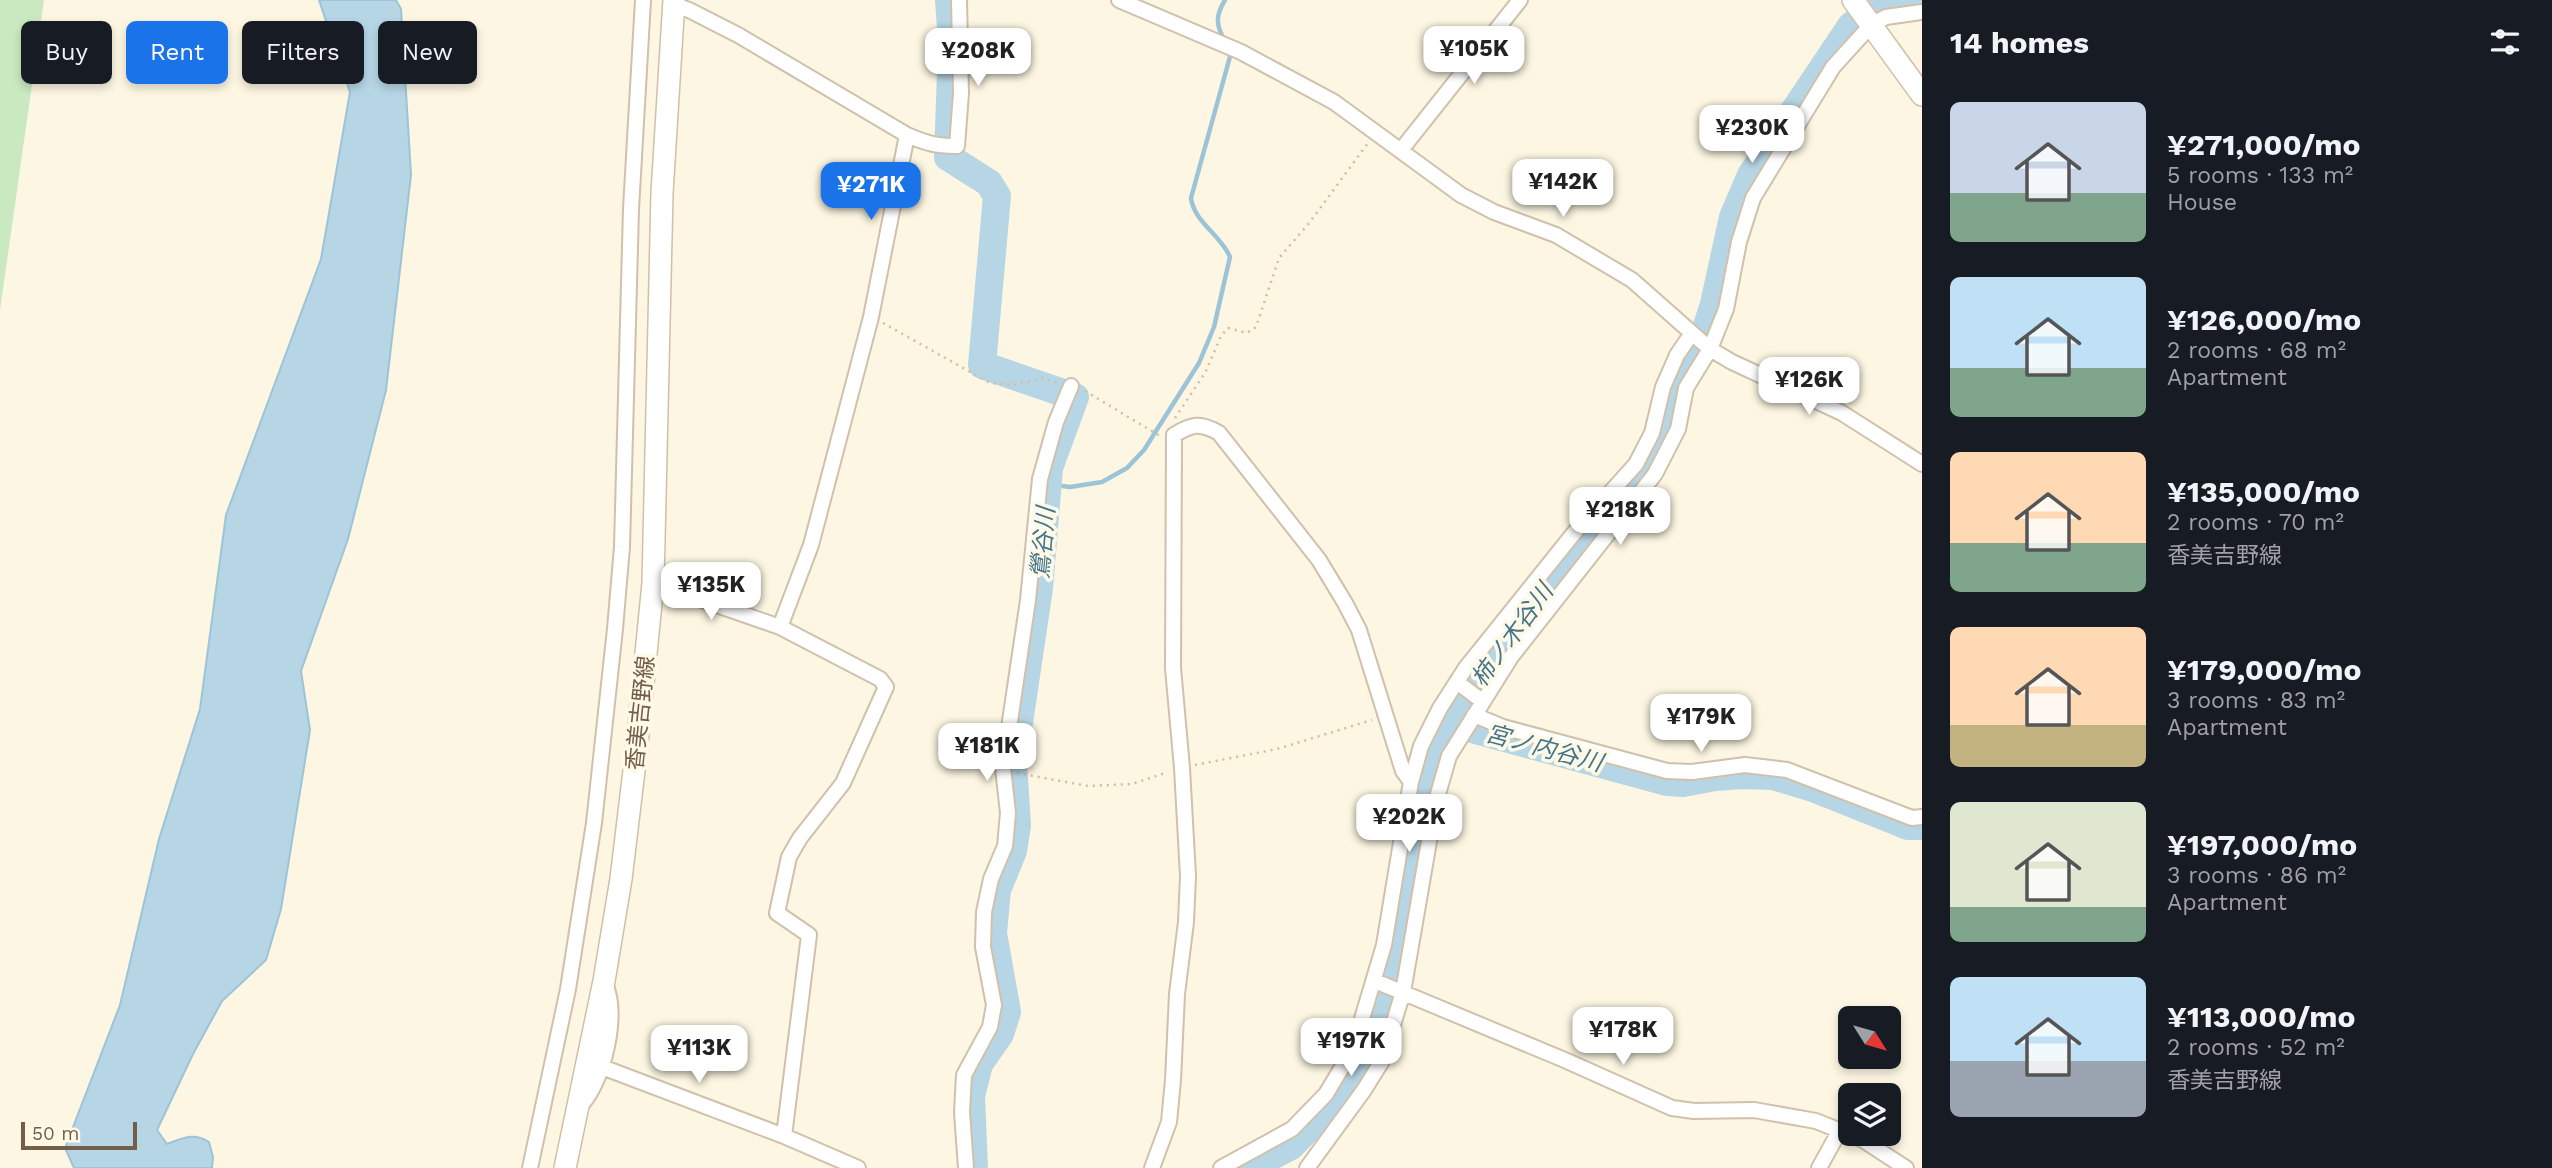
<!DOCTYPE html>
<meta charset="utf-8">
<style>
:root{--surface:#171b24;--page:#20242c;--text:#f1f3f6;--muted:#9ea1a6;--accent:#1a73e8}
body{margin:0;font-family:"Work Sans","Noto Sans JP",sans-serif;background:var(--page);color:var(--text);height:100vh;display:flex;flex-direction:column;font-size:26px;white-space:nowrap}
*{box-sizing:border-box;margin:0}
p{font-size:23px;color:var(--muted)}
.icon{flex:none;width:38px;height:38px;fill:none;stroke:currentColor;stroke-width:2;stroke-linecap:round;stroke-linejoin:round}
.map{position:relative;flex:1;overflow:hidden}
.details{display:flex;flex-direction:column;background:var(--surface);width:630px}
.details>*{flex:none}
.hud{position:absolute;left:21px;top:21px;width:665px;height:63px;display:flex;gap:14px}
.needle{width:46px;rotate:127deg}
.tools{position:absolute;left:1838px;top:1006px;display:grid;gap:14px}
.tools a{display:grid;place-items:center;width:63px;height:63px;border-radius:10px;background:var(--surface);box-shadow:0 4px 10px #0003;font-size:35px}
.scale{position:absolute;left:21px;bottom:18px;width:116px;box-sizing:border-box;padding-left:7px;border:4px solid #735f49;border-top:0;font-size:19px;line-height:24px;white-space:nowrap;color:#735f49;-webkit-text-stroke:5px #fffae7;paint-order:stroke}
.price{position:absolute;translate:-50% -60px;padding:0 16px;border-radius:14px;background:#fff;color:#222;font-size:23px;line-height:46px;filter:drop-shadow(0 2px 4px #0008)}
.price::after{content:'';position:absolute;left:50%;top:42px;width:21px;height:16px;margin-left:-10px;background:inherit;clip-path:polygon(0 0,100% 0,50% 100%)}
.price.selected{background:var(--accent);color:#fff}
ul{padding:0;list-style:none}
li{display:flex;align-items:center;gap:21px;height:175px;padding:0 28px}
li span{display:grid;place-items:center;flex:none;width:196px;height:140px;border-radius:10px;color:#555}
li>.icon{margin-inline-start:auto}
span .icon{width:84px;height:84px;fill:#fffc;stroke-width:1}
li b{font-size:30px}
h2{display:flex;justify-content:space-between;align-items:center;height:84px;padding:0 28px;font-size:30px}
.chip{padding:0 24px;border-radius:10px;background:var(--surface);box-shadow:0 4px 10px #0003;font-size:24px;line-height:63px}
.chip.selected{background:var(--accent);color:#fff}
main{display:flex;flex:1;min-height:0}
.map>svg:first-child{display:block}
</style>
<main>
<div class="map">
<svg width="1922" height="1168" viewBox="0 0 1922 1168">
<rect width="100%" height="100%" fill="#fcf6e2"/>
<path fill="#cae9c0" d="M0,0h44l-44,310z"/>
<path fill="#b7d6e5" stroke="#9dc4d6" stroke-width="2" d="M319,0h77l5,9 10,166 -25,215 -38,149 -47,132 9,59 -29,179 -15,51 -44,41 -29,53 -36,76 10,14c16,-6 27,-12 42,-2l4,15 -1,11h-138l-9,-20 55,-143 39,-166 41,-130 26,-194 95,-256 29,-167z"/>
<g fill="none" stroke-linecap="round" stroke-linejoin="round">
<path stroke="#9dc4d6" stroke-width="4.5" d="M1223,37c-8,-14 -6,-24 2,-37
M1047,484l23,3 32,-5 25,-14 17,-18 55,-87 15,-36 16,-70c-9,-22 -36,-35 -39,-59l40,-145"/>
<path stroke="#b7d6e5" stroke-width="28" d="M949,0l3,43 -4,114 41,26 8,13 -15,169 93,32 -26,71 -10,120 -26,175 4,62 -4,26 -16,39 -4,43 14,79 -7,22 -21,30 -8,32 3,72
M1450,723l217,59 16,1 32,-6 27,-2 31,1 40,12 95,38h14
M1249,1168l42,-22 43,-44 33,-55 27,-89 16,-112 17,-80 53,-91 84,-110 84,-95 17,-33 9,-50 32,-58 8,-25 19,-87 18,-42 100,-149 27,-19 44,-5"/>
<g stroke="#cfc1ac" stroke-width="18">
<path id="minor" d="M1119,0l122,52 93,50 127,93 33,17 62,23 76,45 78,69 22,13 110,51 80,51
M674,5l15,5 49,25 169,100c19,8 28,11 50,11l4,-53 -2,-93
M1401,150l119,-150
M653,583l127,44 100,52 6,8 -43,96 -43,55 -11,19 -12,56 32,22 -25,201
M780,627l31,-82 60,-228 36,-182
M1457,682l25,19
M1474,715l29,12 164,44 25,1 53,-7 42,5 125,48 10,-1
M1375,981l192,80 105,47 22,3 60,-1 62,11 47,19 43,28
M602,1067l182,69 74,32
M582,1104c22,-25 37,-89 23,-120
M530,1168l38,-179 26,-166 21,-194 7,-82 9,-338 12,-209
M966,1168l-4,-56 2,-37 26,-48 4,-22 -11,-58 1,-35 7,-33 14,-33 3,-33 -5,-45 25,-168 12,-121 16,-57 15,-36
M1152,1168l17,-46 4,-42 4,-86 9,-72 2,-46 -6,-108 -9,-100 1,-233c18,-11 26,-13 45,-2l100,127 26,43 14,27 44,141 8,11
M1221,1168l71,-39 34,-35 27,-45 31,-104 27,-163 10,-36 19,-38 25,-39 109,-136 62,-69 16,-31 11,-46 14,-32 15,-22
M1307,1168l57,-78 18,-29 21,-69 33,-191 13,-45 62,-99 144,-183 23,-45 8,-41 24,-39 16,-40 13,-67 14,-44 80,-131 39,-43 14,-7 36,-5
M1819,1168l21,-38"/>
</g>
<g stroke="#d0c0a7" stroke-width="24">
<path id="secondary" d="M1853,0l69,95
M565,1168l39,-187 17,-102 15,-125 17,-171 9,-390 12,-193"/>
</g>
<path stroke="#d5bc9d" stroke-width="2.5" stroke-dasharray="2 5" stroke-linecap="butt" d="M883,323l107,60 23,2 29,-7 17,5
M1085,391l75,45
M1175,418l30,-45 16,-37 7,-8 19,5 9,-6 23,-69 31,-36 58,-79
M1195,765l82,-16 95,-29
M1017,773l71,13 44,-2 36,-12"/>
<use href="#minor" stroke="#fff" stroke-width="14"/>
<use href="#secondary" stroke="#fff" stroke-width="21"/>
</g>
<g text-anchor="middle" stroke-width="7" stroke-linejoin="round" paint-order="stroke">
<g font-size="23" fill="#735f49" stroke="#fffae7">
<text transform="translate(640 713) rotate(-84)" y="8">香美吉野線</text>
</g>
<g font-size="24" font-style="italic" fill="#45758d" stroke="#fffae7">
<text transform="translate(1043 543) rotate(-85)" y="8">鶯谷川</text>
<text transform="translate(1512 635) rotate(-54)" y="8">柿ノ木谷川</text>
<text transform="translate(1544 748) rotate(15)" y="8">宮ノ内谷川</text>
</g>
</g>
</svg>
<div class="tools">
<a><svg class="needle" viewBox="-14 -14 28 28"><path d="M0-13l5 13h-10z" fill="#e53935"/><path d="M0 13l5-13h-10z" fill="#9ea1a6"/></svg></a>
<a><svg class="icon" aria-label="layers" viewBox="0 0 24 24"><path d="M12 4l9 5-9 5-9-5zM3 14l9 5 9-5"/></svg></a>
</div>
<div class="scale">50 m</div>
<b class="price" style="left:1474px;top:86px">¥105K</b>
<b class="price" style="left:978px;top:88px">¥208K</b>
<b class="price" style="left:1752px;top:165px">¥230K</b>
<b class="price" style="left:1563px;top:219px">¥142K</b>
<b class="price selected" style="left:871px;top:222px">¥271K</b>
<b class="price" style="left:1809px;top:417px">¥126K</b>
<b class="price" style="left:1620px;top:547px">¥218K</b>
<b class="price" style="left:711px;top:622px">¥135K</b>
<b class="price" style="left:1701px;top:754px">¥179K</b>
<b class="price" style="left:987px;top:783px">¥181K</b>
<b class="price" style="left:1409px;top:854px">¥202K</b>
<b class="price" style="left:1623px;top:1067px">¥178K</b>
<b class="price" style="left:1351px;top:1078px">¥197K</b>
<b class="price" style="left:699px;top:1085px">¥113K</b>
<div class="hud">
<a class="chip">Buy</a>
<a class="chip selected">Rent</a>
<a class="chip">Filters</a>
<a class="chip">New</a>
</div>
</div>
<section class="details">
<h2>14 homes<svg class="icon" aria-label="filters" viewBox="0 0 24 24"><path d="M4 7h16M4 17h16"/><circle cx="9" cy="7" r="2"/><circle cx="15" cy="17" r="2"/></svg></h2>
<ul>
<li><span style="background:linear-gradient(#c9d6e8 65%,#7fa58c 0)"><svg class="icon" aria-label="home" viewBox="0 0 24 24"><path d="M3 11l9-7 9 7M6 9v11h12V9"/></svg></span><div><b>¥271,000/mo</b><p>5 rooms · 133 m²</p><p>House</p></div></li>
<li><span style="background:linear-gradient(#bfe0f5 65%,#7fa58c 0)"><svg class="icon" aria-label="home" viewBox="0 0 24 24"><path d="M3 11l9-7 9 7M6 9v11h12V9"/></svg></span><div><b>¥126,000/mo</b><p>2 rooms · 68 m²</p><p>Apartment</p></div></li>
<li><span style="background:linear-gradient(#ffd9b3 65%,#7fa58c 0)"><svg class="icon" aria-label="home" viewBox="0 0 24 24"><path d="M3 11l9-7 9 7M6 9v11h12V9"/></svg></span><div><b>¥135,000/mo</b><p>2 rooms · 70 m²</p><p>香美吉野線</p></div></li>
<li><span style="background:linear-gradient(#ffd9b3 70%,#c2b280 0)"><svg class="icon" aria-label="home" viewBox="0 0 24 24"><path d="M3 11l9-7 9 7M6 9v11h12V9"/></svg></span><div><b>¥179,000/mo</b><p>3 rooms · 83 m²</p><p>Apartment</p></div></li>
<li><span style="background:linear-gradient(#dfe7d0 75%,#7fa58c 0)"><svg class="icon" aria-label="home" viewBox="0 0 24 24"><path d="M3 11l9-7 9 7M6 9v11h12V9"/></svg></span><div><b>¥197,000/mo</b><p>3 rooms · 86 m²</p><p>Apartment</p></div></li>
<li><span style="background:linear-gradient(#bfe0f5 60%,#9aa5b1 0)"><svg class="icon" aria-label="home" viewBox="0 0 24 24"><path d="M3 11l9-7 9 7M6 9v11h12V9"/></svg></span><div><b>¥113,000/mo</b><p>2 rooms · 52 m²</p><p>香美吉野線</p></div></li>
</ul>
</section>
</main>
